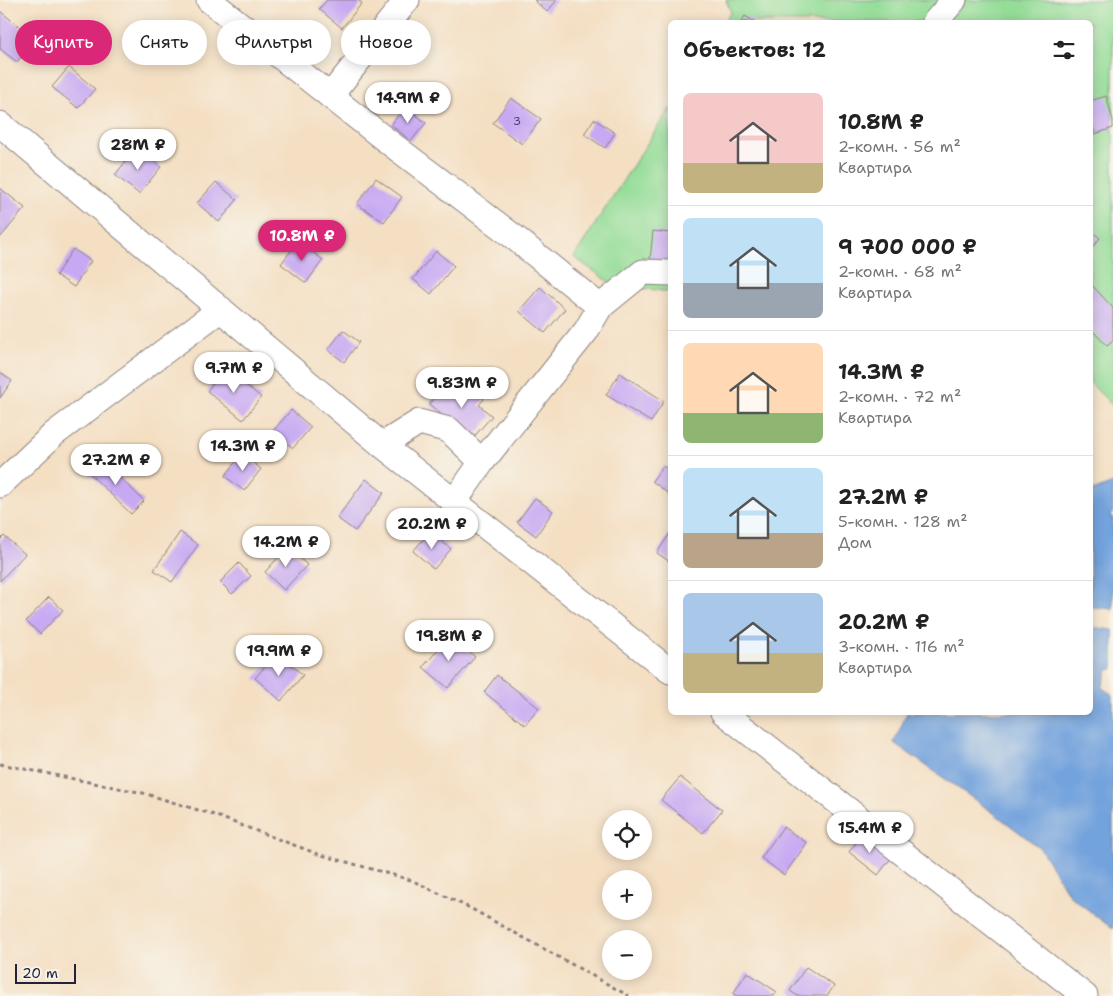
<!DOCTYPE html>
<html lang="ru">
<meta charset="utf-8">
<style>
:root{--surface:#fff;--page:#f6f6f6;--text:#222;--muted:#767676;--line:#e0e0e0;--accent:#db2777}
body{margin:0;font-family:"Shantell Sans",sans-serif;background:var(--page);color:var(--text);height:100vh;display:flex;flex-direction:column;font-size:19px;white-space:nowrap}
*{box-sizing:border-box;margin:0}
p{font-size:16px;color:var(--muted)}
.icon{flex:none;width:28px;height:28px;fill:none;stroke:currentColor;stroke-width:2;stroke-linecap:round;stroke-linejoin:round}
.map{position:relative;flex:1;overflow:hidden}
.side{position:absolute;left:668px;top:20px;width:425px;height:695px;display:flex;flex-direction:column;background:var(--surface);border-radius:8px;box-shadow:0 2px 12px #0003}
.side>*{flex:none}
.hud{position:absolute;left:15px;top:20px;width:475px;height:45px;display:flex;gap:10px}
.controls{position:absolute;left:602px;top:810px;display:grid;gap:10px}
.controls a{display:grid;place-items:center;width:50px;height:50px;border-radius:50%;background:var(--surface);box-shadow:0 2px 12px #0003;font-size:25px}
.scale{position:absolute;left:15px;bottom:12px;width:61px;box-sizing:border-box;padding-left:5px;border:2px solid #22223b;border-top:0;font-size:14px;line-height:18px;white-space:nowrap;color:#22223b;-webkit-text-stroke:4px #f7f3e8;paint-order:stroke}
.price{position:absolute;translate:-50% -42px;padding:0 11px;border-radius:18px;background:#fff;color:#222;font-size:16px;line-height:32px;filter:drop-shadow(0 1px 2px #0008)}
.price::after{content:'';position:absolute;left:50%;top:30px;width:15px;height:11px;margin-left:-8px;background:inherit;clip-path:polygon(0 0,100% 0,50% 100%)}
.price.current{background:var(--accent);color:#fff}
ul{padding:0;list-style:none}
li{display:flex;align-items:center;gap:15px;height:125px;padding:0 15px}
li+li{border-top:1px solid var(--line)}
li span{display:grid;place-items:center;flex:none;width:140px;height:100px;border-radius:8px;color:#555}
li>.icon{margin-inline-start:auto}
span .icon{width:60px;height:60px;fill:#fffc;stroke-width:1}
li b{font-size:21px}
h2{display:flex;justify-content:space-between;align-items:center;height:60px;padding:0 15px;font-size:21px}
.pill{padding:0 18px;border-radius:22px;background:var(--surface);box-shadow:0 2px 12px #0003;font-size:18px;line-height:45px}
.pill.current{background:var(--accent);color:#fff}
.map>svg:first-child{display:block}
</style>
<div class="map">
<svg width="1113" height="996" viewBox="0 0 1113 996">
<rect width="100%" height="100%" fill="#f7f3e8"/>
<filter id="ink" filterUnits="userSpaceOnUse"><feTurbulence type="fractalNoise" baseFrequency=".02" numOctaves="2"/><feDisplacementMap in="SourceGraphic" scale="10" xChannelSelector="R" yChannelSelector="G"/><feConvolveMatrix kernelMatrix="1 2 1 2 8 2 1 2 1" color-interpolation-filters="sRGB"/></filter>
<filter id="wash" filterUnits="userSpaceOnUse"><feTurbulence type="fractalNoise" baseFrequency=".0096" numOctaves="4" result="noise"/><feDisplacementMap in="SourceGraphic" scale="20" xChannelSelector="R" yChannelSelector="G"/><feGaussianBlur stdDeviation="1.12" result="paint"/><feColorMatrix in="noise" values="0 0 0 0 0 0 0 0 0 0 0 0 0 0 0 0 0 1.4 0 .05"/><feComposite in="paint" operator="in"/></filter>
<g filter="url(#wash)">
<rect width="100%" height="100%" fill="#f4dfc3"/>
<path fill="#94dd98" stroke="#5b806a" d="M726,0h387v406l-23,-23v-361h-366l7,-10z
M670,108v184l-58,-8 -38,-27z"/>
<path fill="#73a3dd" stroke="#4a628c" d="M1113,483v31l-2,2 2,2v91l-21,-2 -2,5v-120z
M1090,627l23,3v39l-5,1 -6,18 11,7v234l-43,-33 -30,-48 -45,-34 -101,-71 13,-30 183,-1z"/>
<g id="blocks">
<path fill="#c7a9f3" d="M327,0h31l4,3 -20,25 -23,-19z
M534,0h23l-10,12z
M0,11l35,28 -18,23 -17,-13z
M745,16l10,6h-14z
M69,67l26,22 -17,19 -26,-21z
M1106,96l7,24v8l-18,6 -5,-18v-15z
M511,98l30,21 -19,25 -29,-21z
M405,106l21,17 -15,18 -20,-16z
M594,119l21,14 -10,15 -21,-14z
M137,147l24,20 -22,27 -24,-19z
M376,178l26,19 -18,25 -27,-18z
M216,182l21,18 -18,22 -22,-19z
M0,188l25,20 -25,30z
M1090,230l10,8 -10,13z
M653,231l17,2v29l-20,-2z
M298,241l25,19 -17,23 -25,-19z
M73,249l18,12 -17,26 -18,-12z
M436,251l18,15 -23,28 -18,-15z
M1090,283l23,25v33l-6,5 -17,-18z
M540,287l25,22 -20,24 -26,-22z
M343,330l16,12 -15,20 -16,-12z
M225,369l36,28 -18,23 -36,-29z
M0,372l12,9 -12,17z
M620,373l44,28 -13,21 -45,-27z
M450,380l12,10 5,-5 17,14 -5,6 13,11 -21,24 -42,-36z
M291,410l20,17 -18,21 -20,-17z
M242,454l19,15 -17,22 -19,-15z
M100,458l44,43 -13,13 -44,-43z
M663,466l7,5v24l-18,-14z
M366,479l18,14 -29,38 -18,-13z
M535,498l18,13 -17,25 -19,-14z
M180,532l18,13 -26,37 -18,-12z
M430,532l21,17 -17,20 -21,-18z
M670,533v29l-13,-9z
M4,536l21,18 -25,27v-41z
M288,547l19,18 -23,25 -19,-18z
M239,563l12,13 -19,18 -12,-12z
M49,597l14,13 -23,24 -14,-13z
M450,636l25,21 -27,31 -25,-21z
M277,653l26,22 -22,26 -26,-23z
M497,675l42,33 -14,17 -41,-33z
M680,777l42,33 -19,23 -42,-33z
M783,827l24,16 -23,32 -23,-17z
M863,834l29,23 -14,18 -29,-23z
M806,967l28,19 -7,10h-29l-8,-5z
M747,972l30,20 -3,4h-37l-4,-2z"/>
</g>
</g>
<g filter="url(#ink)">
<use href="#blocks" fill-opacity="0" stroke="#8b807f" stroke-width="1"/>
<g fill="none" stroke-linecap="round" stroke-linejoin="round">
<g stroke="#8b807f" stroke-width="27">
<path id="minor" d="M209,0l173,137 132,100 86,70 -14,24 -104,131 -28,40
M935,22l19,-22
M330,96l77,-96
M0,124l382,321 288,226
M600,307l43,-35 27,1
M382,445l37,-23 30,8 33,32
M0,485l54,-51 167,-125
M723,712l362,284"/>
</g>
<path stroke="#8b807f" stroke-width="3" stroke-dasharray="4 4" stroke-linecap="butt" d="M0,764l143,29 68,21 107,40 93,26 59,28 159,88"/>
<use href="#minor" stroke="#fff" stroke-width="25"/>
</g>
</g>
<g text-anchor="middle" stroke-width="4" stroke-linejoin="round" paint-order="stroke">
<g font-size="12" fill="#4b4469">
<text x="517" y="125">3</text>
</g>
</g>
</svg>
<div class="controls">
<a><svg class="icon" aria-label="locate" viewBox="0 0 24 24"><circle cx="12" cy="12" r="6"/><path d="M12 2v4M12 18v4M2 12h4M18 12h4"/></svg></a>
<a>+</a>
<a>−</a>
</div>
<div class="scale">20 m</div>
<b class="price" style="left:408px;top:124px">14.9M ₽</b>
<b class="price" style="left:138px;top:171px">28M ₽</b>
<b class="price current" style="left:302px;top:262px">10.8M ₽</b>
<b class="price" style="left:234px;top:394px">9.7M ₽</b>
<b class="price" style="left:462px;top:409px">9.83M ₽</b>
<b class="price" style="left:243px;top:472px">14.3M ₽</b>
<b class="price" style="left:116px;top:486px">27.2M ₽</b>
<b class="price" style="left:432px;top:550px">20.2M ₽</b>
<b class="price" style="left:286px;top:568px">14.2M ₽</b>
<b class="price" style="left:449px;top:662px">19.8M ₽</b>
<b class="price" style="left:279px;top:677px">19.9M ₽</b>
<b class="price" style="left:870px;top:854px">15.4M ₽</b>
<div class="hud">
<a class="pill current">Купить</a>
<a class="pill">Снять</a>
<a class="pill">Фильтры</a>
<a class="pill">Новое</a>
</div>
<section class="side">
<h2>Объектов: 12<svg class="icon" aria-label="filters" viewBox="0 0 24 24"><path d="M4 7h16M4 17h16"/><circle cx="9" cy="7" r="2"/><circle cx="15" cy="17" r="2"/></svg></h2>
<ul>
<li><span style="background:linear-gradient(#f6c9c9 70%,#c2b280 0)"><svg class="icon" aria-label="home" viewBox="0 0 24 24"><path d="M3 11l9-7 9 7M6 9v11h12V9"/></svg></span><div><b>10.8M ₽</b><p>2-комн. · 56 m²</p><p>Квартира</p></div></li>
<li><span style="background:linear-gradient(#bfe0f5 65%,#9aa5b1 0)"><svg class="icon" aria-label="home" viewBox="0 0 24 24"><path d="M3 11l9-7 9 7M6 9v11h12V9"/></svg></span><div><b>9 700 000 ₽</b><p>2-комн. · 68 m²</p><p>Квартира</p></div></li>
<li><span style="background:linear-gradient(#ffd9b3 70%,#8fb573 0)"><svg class="icon" aria-label="home" viewBox="0 0 24 24"><path d="M3 11l9-7 9 7M6 9v11h12V9"/></svg></span><div><b>14.3M ₽</b><p>2-комн. · 72 m²</p><p>Квартира</p></div></li>
<li><span style="background:linear-gradient(#bfe0f5 65%,#b9a48a 0)"><svg class="icon" aria-label="home" viewBox="0 0 24 24"><path d="M3 11l9-7 9 7M6 9v11h12V9"/></svg></span><div><b>27.2M ₽</b><p>5-комн. · 128 m²</p><p>Дом</p></div></li>
<li><span style="background:linear-gradient(#a9c7e8 60%,#c2b280 0)"><svg class="icon" aria-label="home" viewBox="0 0 24 24"><path d="M3 11l9-7 9 7M6 9v11h12V9"/></svg></span><div><b>20.2M ₽</b><p>3-комн. · 116 m²</p><p>Квартира</p></div></li>
</ul>
</section>
</div>
